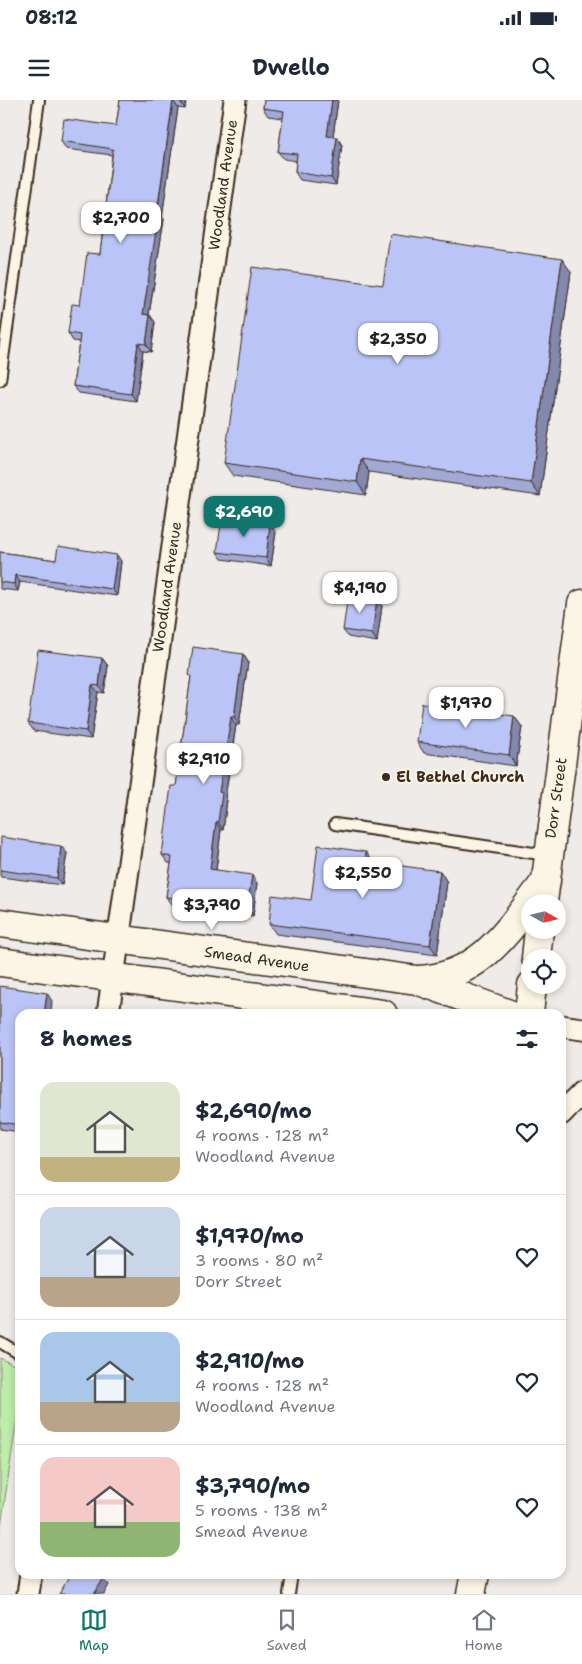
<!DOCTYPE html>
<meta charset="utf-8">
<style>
:root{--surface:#fff;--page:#f2f2f3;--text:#1f2937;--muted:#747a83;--line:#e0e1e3;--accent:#0f766e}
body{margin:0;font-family:"Shantell Sans",sans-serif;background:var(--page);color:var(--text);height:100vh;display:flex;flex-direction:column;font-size:19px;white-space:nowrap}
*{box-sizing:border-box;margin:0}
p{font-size:16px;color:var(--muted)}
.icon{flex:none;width:28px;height:28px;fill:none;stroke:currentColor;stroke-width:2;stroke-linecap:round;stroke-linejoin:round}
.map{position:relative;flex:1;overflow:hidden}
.panel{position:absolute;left:15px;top:909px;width:551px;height:570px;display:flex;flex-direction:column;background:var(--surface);border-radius:15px;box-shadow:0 2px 8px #0003}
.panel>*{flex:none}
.needle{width:32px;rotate:98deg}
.buttons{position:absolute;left:521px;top:794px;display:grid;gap:10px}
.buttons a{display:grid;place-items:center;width:45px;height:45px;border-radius:50%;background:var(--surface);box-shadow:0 2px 8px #0003;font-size:25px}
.price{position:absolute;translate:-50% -42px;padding:0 11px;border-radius:10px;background:#fff;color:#222;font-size:16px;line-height:32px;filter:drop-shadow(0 1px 2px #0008)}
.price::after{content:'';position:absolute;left:50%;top:30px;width:15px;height:11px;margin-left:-8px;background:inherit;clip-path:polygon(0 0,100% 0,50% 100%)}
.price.current{background:var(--accent);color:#fff}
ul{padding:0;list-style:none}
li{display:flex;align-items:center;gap:15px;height:125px;padding:0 25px}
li+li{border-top:1px solid var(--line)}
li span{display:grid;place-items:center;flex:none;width:140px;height:100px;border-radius:15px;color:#555}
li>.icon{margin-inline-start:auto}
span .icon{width:60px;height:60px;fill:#fffc;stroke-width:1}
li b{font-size:21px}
h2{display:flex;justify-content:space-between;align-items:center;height:60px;padding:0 25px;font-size:21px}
.status{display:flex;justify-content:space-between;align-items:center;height:35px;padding:0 25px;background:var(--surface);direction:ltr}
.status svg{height:14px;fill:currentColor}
header{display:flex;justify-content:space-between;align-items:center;height:65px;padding:0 25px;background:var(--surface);font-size:22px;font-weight:700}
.dock{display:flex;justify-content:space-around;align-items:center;height:70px;border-top:1px solid var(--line);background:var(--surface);font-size:14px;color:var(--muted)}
.dock a{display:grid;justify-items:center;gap:2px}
.dock .current{color:var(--accent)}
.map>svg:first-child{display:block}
</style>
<div class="status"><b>08:12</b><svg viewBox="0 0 49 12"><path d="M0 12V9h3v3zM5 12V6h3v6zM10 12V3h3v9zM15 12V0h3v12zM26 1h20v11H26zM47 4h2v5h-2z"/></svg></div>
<header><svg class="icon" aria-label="menu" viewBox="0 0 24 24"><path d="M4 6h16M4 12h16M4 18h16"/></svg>Dwello<svg class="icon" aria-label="search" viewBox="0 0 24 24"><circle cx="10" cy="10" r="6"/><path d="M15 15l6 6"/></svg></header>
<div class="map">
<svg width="582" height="1494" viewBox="0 0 582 1494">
<rect width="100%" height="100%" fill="#efebe8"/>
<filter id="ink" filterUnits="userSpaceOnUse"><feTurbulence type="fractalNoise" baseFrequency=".02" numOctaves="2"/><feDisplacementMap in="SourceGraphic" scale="10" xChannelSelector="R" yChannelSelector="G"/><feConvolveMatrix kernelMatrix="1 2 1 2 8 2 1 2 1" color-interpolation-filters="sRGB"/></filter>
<g filter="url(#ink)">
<path fill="#bdecab" stroke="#7c8b64" d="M0,1258l20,10v30l-20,134z"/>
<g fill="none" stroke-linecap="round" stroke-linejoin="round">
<g stroke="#3b2a1e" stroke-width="14">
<path id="lane" d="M0,280l39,-280
M335,724l212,31
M0,1242l20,12
M289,1494l3,-20"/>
</g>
<g stroke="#3b2a1e" stroke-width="25">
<path id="street" d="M108,914l127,-914
M561,926l21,3
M561,1014l21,-21
M28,1494l3,-20"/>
</g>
<g stroke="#3b2a1e" stroke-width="31">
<path id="secondary" d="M543,802l39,-298
M0,823l417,57 92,34
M536,858l3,-28
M0,862l383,52
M419,880c65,-4 90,-52 127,-99
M529,914l3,-29
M471,1494l4,-20"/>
</g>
<use href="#lane" stroke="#fcf5e5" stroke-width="10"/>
<use href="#street" stroke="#fcf5e5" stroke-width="21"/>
<use href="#secondary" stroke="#fcf5e5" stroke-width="28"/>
</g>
<path fill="#a1a9d4" stroke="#3b2a1e" d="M120,0h66l-1,9 -7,-1 -16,109 2,2 -15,96 6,7 -4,30 -8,-1 -7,50 -57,-8 -6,-7 6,-44 -6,-1 -5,-8 12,-28 20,-51 12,-99 -46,-6 -5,-8 55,-15z
M264,0h74l-5,36 9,9 -6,40 -36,-5 -5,-8 1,-11 -12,-2 -6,-7 5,-34 -15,-2 -5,-8z
M571,172l-31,224 -171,-24 -3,23 -133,-19 -9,-13 159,-178z
M276,432l-5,34 -49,-7 -5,-7z
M0,452l56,8 65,1 -4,35 -97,-14 -2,9 -18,-2z
M377,499l5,7 -5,36 -29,-5 -5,-7z
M243,554l5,8 -9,63h-3l-11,73 2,2 -4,30h-2l-5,40 41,13 -4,33 -82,-12 -5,-7 5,-34h-3l-6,-8 14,-69 15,-109 -2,-2z
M102,558l6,8 -4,27 -6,-1 -7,47 -57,-8 -6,-8z
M514,616l8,11 -6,39 -92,-13 -7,-11z
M67,753l-5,32 -61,-8 -1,-2v-5z
M440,771l7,11 -10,73 -161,-21 -7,-10 42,-24z
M0,886l52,15 -32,13v118l-20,-3z"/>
<path fill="#8389ac" stroke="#3b2a1e" d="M173,0l5,8 -16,109 2,2 -16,102 -5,-7z
M180,0h6l-1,9 -5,-8z
M332,0h6l-6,43 -5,-7z
M337,37l5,8 -6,40 -5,-7z
M562,159l9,13 -31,224 -9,-13z
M150,215l5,7 -4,30 -5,-8z
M138,243l5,8 -7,50 -5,-7z
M360,359l9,13 -3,23 -9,-13z
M270,424l6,8 -5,34 -5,-8z
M117,455l4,6 -4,35 -5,-7z
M15,475l5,7 -2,9 -4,-7z
M377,499l5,7 -5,36 -5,-8z
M243,554l5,8 -9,63 -5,-8z
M102,558l6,8 -4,27 -5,-7z
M92,585l6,7 -7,47 -5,-8z
M514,616l8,11 -6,39 -7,-11z
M231,617l5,8 -11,73 2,2 -4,30 -5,-8 1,-30z
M216,722l5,8 -6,47 -5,-8z
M61,746l6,7 -5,32 -5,-7z
M366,752l7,10 -8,-1z
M440,771l7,11 -10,73 -7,-10z
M252,775l5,8 -4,33 -6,-8z
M47,893l5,8 -1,13h-7z
M104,1478l5,7 -5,9h-10z"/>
<path fill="#bbc4f6" stroke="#3b2a1e" d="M120,0h60v1l-7,-1 -16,112h2l-16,102 7,1 -4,29 -8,-1 -7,51 -58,-8 7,-51 -12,-2 4,-29 8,1 7,-52 13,1 13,-105 -52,-8 3,-22 52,7z
M264,0h68l-5,36 10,1 -6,41 -36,-6 2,-18 -19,-2 6,-41 -21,-3z
M390,134l172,25 -31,224 -171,-24 -3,23 -133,-19 28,-196 131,18z
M222,417l48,7 -4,34 -49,-6z
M58,446l59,9 -5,34 -97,-14 -1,9 -14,-2v-30l56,8z
M348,495l29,4 -5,35 -29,-4z
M193,547l50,7 -9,63h-3l-12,75 3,1 -4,29h-2l-6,47 42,6 -5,33 -81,-11 6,-40 -10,-2 9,-69h5l15,-110 -2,-1z
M38,550l64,8 -3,28 -7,-1 -6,46 -58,-8z
M422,603l92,13 -5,39 -92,-13z
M1,737l60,9 -4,32 -57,-8z
M318,745l48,7 -1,9 75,10 -10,74 -161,-21 3,-29 39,5z
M0,886l47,7 -3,21h-24v111l-20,-3z
M71,1474h26l7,4 -10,16h-35z"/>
</g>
<circle fill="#3b2a1e" stroke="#fcf5e5" stroke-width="2" cx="386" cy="677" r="5"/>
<g text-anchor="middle" stroke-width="4" stroke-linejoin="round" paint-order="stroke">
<g font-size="15" fill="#3b2a1e" stroke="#fcf5e5">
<text transform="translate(223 85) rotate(-82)" y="5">Woodland Avenue</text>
<text transform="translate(167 487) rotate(-82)" y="5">Woodland Avenue</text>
<text transform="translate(556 698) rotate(-82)" y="5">Dorr Street</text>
<text transform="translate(257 859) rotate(8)" y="5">Smead Avenue</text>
</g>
<g font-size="15" font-weight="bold" fill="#3b2a1e" stroke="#fcf5e5" text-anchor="start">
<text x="396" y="682">El Bethel Church</text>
</g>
</g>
</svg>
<div class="buttons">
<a><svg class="needle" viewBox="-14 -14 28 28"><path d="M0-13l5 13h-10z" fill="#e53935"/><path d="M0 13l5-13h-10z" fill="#747a83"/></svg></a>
<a><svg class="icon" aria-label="locate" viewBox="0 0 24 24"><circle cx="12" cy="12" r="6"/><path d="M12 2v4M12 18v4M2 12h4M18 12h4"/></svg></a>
</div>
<b class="price" style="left:121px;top:144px">$2,700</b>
<b class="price" style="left:398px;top:265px">$2,350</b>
<b class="price current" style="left:244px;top:438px">$2,690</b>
<b class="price" style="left:360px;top:514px">$4,190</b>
<b class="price" style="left:466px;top:629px">$1,970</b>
<b class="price" style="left:204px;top:685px">$2,910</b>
<b class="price" style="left:363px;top:799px">$2,550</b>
<b class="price" style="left:212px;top:831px">$3,790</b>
<section class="panel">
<h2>8 homes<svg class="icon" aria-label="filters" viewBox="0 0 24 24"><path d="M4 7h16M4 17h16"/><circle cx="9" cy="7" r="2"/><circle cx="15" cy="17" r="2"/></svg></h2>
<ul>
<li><span style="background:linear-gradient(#dfe7d0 75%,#c2b280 0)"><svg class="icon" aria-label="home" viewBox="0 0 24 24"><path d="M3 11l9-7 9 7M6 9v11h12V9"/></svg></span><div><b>$2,690/mo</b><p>4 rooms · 128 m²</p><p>Woodland Avenue</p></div><svg class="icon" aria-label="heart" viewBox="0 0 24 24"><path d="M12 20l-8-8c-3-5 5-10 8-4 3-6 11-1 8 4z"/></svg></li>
<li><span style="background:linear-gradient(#c9d6e8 70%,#b9a48a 0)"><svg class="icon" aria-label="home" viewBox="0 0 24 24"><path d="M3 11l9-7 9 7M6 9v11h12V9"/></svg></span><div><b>$1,970/mo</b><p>3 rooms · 80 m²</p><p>Dorr Street</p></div><svg class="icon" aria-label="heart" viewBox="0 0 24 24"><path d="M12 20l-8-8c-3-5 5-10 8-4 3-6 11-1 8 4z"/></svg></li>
<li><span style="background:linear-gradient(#a9c7e8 70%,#b9a48a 0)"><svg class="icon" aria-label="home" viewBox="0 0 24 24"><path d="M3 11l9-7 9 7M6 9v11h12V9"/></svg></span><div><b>$2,910/mo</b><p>4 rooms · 128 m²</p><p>Woodland Avenue</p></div><svg class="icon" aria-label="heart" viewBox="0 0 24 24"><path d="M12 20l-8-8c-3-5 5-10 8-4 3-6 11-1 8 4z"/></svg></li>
<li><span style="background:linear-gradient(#f6c9c9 65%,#8fb573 0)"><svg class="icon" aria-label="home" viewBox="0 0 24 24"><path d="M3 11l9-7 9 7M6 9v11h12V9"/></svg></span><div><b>$3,790/mo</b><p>5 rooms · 138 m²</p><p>Smead Avenue</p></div><svg class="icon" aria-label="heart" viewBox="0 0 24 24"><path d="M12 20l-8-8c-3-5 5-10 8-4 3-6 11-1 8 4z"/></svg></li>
</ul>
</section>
</div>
<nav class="dock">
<a class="current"><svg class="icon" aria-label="map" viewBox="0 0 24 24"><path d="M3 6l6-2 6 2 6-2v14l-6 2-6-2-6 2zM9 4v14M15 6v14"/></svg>Map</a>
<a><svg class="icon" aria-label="saved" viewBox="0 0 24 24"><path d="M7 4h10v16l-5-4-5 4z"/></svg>Saved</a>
<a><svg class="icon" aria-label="home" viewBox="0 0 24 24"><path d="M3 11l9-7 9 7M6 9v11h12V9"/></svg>Home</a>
</nav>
